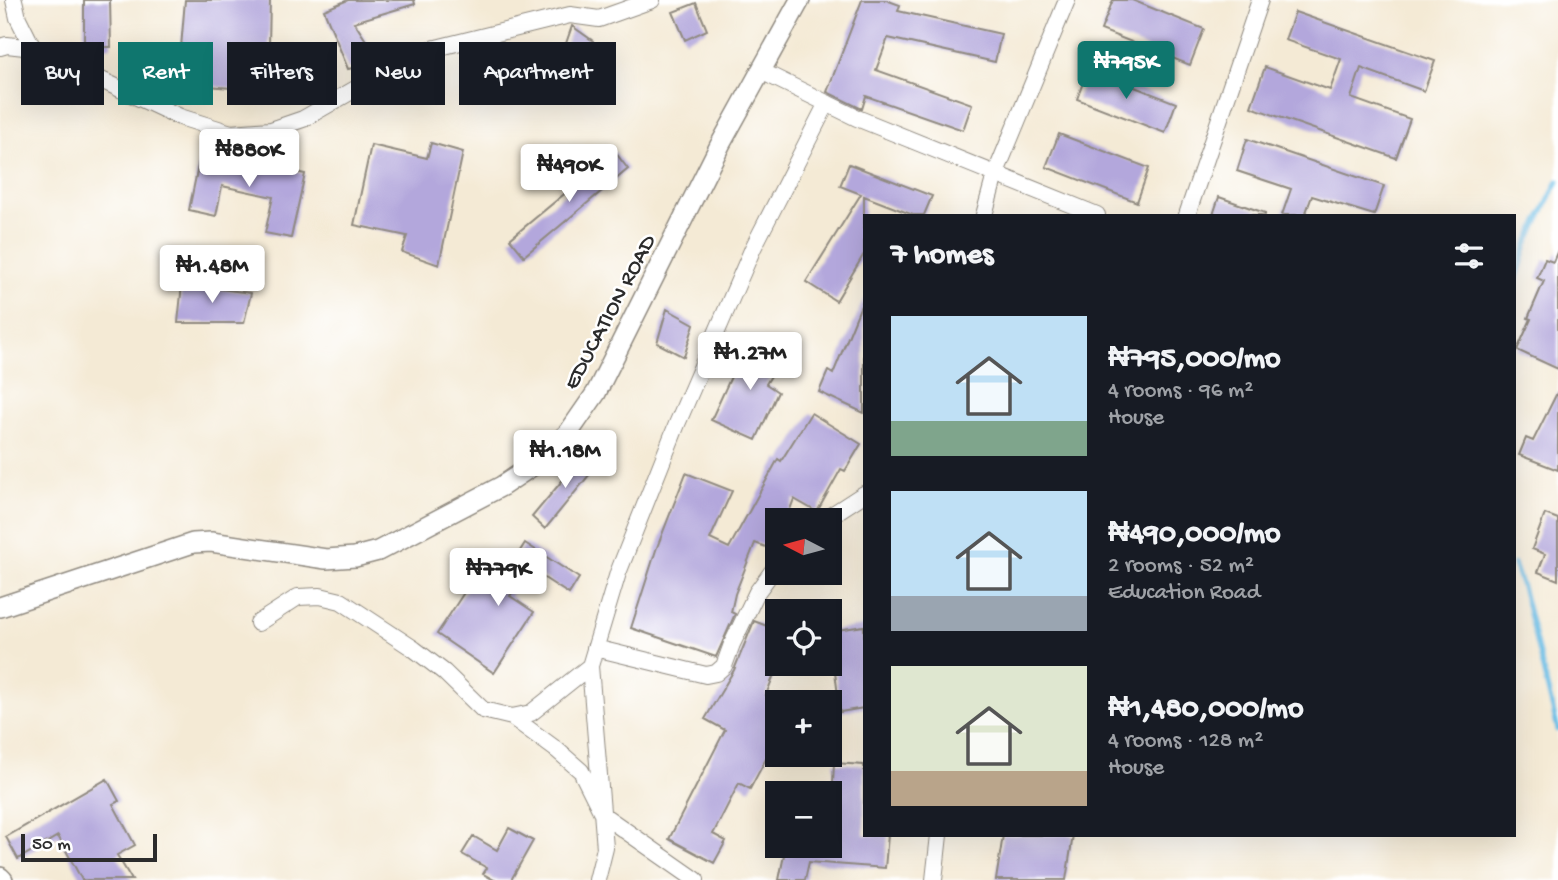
<!DOCTYPE html>
<meta charset="utf-8">
<style>
:root{--surface:#171b24;--page:#20242c;--text:#f1f3f6;--muted:#9ea1a6;--accent:#0f766e}
body{margin:0;font-family:"Gochi Hand",sans-serif;background:var(--page);color:var(--text);height:100vh;display:flex;flex-direction:column;font-size:26px;white-space:nowrap}
*{box-sizing:border-box;margin:0}
p{font-size:23px;color:var(--muted)}
.icon{flex:none;width:38px;height:38px;fill:none;stroke:currentColor;stroke-width:2;stroke-linecap:round;stroke-linejoin:round}
.map{position:relative;flex:1;overflow:hidden}
.panel{position:absolute;left:863px;top:214px;width:653px;height:623px;display:flex;flex-direction:column;background:var(--surface);border-radius:0px;box-shadow:0 7px 28px #0002}
.panel>*{flex:none}
.banner{position:absolute;left:21px;top:42px;width:665px;height:63px;display:flex;gap:14px}
.needle{width:46px;rotate:276deg}
.controls{position:absolute;left:765px;top:508px;display:grid;gap:14px}
.controls a{display:grid;place-items:center;width:77px;height:77px;border-radius:0px;background:var(--surface);box-shadow:0 7px 28px #0002;font-size:35px}
.scale{position:absolute;left:21px;bottom:18px;width:136px;box-sizing:border-box;padding-left:7px;border:4px solid #2b2b2b;border-top:0;font-size:19px;line-height:24px;white-space:nowrap;color:#2b2b2b;-webkit-text-stroke:5px #fff;paint-order:stroke}
.price{position:absolute;translate:-50% -60px;padding:0 16px;border-radius:7px;background:#fff;color:#222;font-size:23px;line-height:46px;filter:drop-shadow(0 2px 4px #0008)}
.price::after{content:'';position:absolute;left:50%;top:42px;width:21px;height:16px;margin-left:-10px;background:inherit;clip-path:polygon(0 0,100% 0,50% 100%)}
.price.selected{background:var(--accent);color:#fff}
ul{padding:0;list-style:none}
li{display:flex;align-items:center;gap:21px;height:175px;padding:0 28px}
li span{display:grid;place-items:center;flex:none;width:196px;height:140px;border-radius:0px;color:#555}
li>.icon{margin-inline-start:auto}
span .icon{width:84px;height:84px;fill:#fffc;stroke-width:1}
li b{font-size:30px}
h2{display:flex;justify-content:space-between;align-items:center;height:84px;padding:0 28px;font-size:30px}
.chip{padding:0 24px;border-radius:0px;background:var(--surface);box-shadow:0 7px 28px #0002;font-size:24px;line-height:63px}
.chip.selected{background:var(--accent);color:#fff}
.map>svg:first-child{display:block}
</style>
<div class="map">
<svg width="1558" height="880" viewBox="0 0 1558 880">
<rect width="100%" height="100%" fill="#fff"/>
<filter id="ink" filterUnits="userSpaceOnUse"><feTurbulence type="fractalNoise" baseFrequency=".0143" numOctaves="2"/><feDisplacementMap in="SourceGraphic" scale="14" xChannelSelector="R" yChannelSelector="G"/><feConvolveMatrix kernelMatrix="1 2 1 2 8 2 1 2 1" color-interpolation-filters="sRGB"/></filter>
<filter id="wash" filterUnits="userSpaceOnUse"><feTurbulence type="fractalNoise" baseFrequency=".00686" numOctaves="4" result="noise"/><feDisplacementMap in="SourceGraphic" scale="28" xChannelSelector="R" yChannelSelector="G"/><feGaussianBlur stdDeviation="1.57" result="paint"/><feColorMatrix in="noise" values="0 0 0 0 0 0 0 0 0 0 0 0 0 0 0 0 0 1.4 0 .05"/><feComposite in="paint" operator="in"/></filter>
<g filter="url(#wash)">
<rect width="100%" height="100%" fill="#f4ead5"/>
<g fill="none" stroke-linecap="round" stroke-linejoin="round">
<path stroke="#67bce4" stroke-width="5" d="M1514,288l13,-44 31,-63
M1514,564l9,26 35,140"/>
</g>
<g id="blocks">
<path fill="#b3a7dc" d="M84,0h26l1,47h-27z
M185,0h85l-2,91 -38,-1v-2l-52,-5z
M348,0h66l1,4 -61,18 26,40 -32,7 -24,-59z
M862,0h24l14,5 -2,6 103,23 -6,28 -107,-24 -12,32 96,34 -9,26 -97,-34 -4,13 -35,-17z
M1113,0h19l72,29 -14,36 -89,-35z
M696,3l11,27 -22,10 -12,-28z
M1295,12l140,49 -11,30 -63,-23 -10,30 59,21 -14,39 -145,-51 14,-40 65,23 11,-31 -56,-19z
M572,26l21,15 -7,22 -24,-8z
M1088,69l88,34 -11,30 -88,-34z
M1059,134l90,34 -12,34 -91,-35z
M1247,139l137,47 -10,29 -62,-19 -7,19h-23l9,-26 -54,-18z
M431,143l32,9 -24,113 -37,-13 5,-16 -53,-11 17,-80 56,13z
M201,152l104,22 -14,64 -26,-5 8,-36 -51,-11 -6,30 -27,-6z
M615,152l13,17 -104,87 -14,-17z
M849,164l83,32 -8,19h-11l-49,-19v58l-28,47 -30,-19 55,-88 -21,-8z
M1219,197l46,16v2h-52z
M1558,250v119l-41,-19 14,-31 -3,-1 16,-37 -7,-3 8,-19 8,3z
M182,284l69,9 -7,30h-66z
M864,298v115l-45,-21 9,-21 5,3z
M667,309l27,15 -10,33 -27,-14z
M747,342l45,21 -6,13 -12,-5 -8,13 12,8 -22,48 -45,-20z
M1558,391v79l-39,-15 7,-17 7,3z
M811,413l50,31 -16,27 -4,-2 -24,43 -23,-13 -8,21h-9v31l-22,-8 -20,51 -4,18 4,2 -19,43 -85,-29 25,-78 30,-77 46,18 -22,48 19,9 49,-89 3,2z
M586,452l13,11 -54,66 -13,-12z
M1545,514l13,5v61l-20,-8 7,-18 -13,-5z
M525,543l54,35 -10,16 -40,-26 -19,28 24,16 -40,61 -57,-39 45,-69 21,13z
M754,621l23,9v37l-11,28 11,6v37l-27,51 -11,-6 -26,51 13,7 -12,22 -45,-24 56,-109 -20,-11 29,-49z
M864,626v82l-24,4 -10,-81z
M834,763l30,2v70h24l-3,33 -76,-6 -4,18h-26l7,-35h44z
M107,779l12,22 -6,3 22,41 -18,10 15,25h-50l-24,-44 -40,23 -12,-22z
M509,828l24,13 -22,39h-17l-11,-6 4,-6 -25,-14 11,-18 24,14z
M1003,835h70l-7,45h-70z"/>
</g>
</g>
<g filter="url(#ink)">
<use href="#blocks" fill-opacity="0" stroke="#908a80" stroke-width="2"/>
<g fill="none" stroke-linecap="round" stroke-linejoin="round">
<g stroke="#908a80" stroke-width="18">
<path id="minor" d="M14,0l4,18 15,30
M0,47l7,-2 26,3 147,69 51,16 40,-3 32,-11 117,-67 150,-37 29,4 53,-19
M761,71l96,47 240,97
M984,215l11,-40 72,-175
M1187,215l73,-215
M824,520l40,-26
M258,623l40,-26 22,-1 21,5 73,48 30,23 39,38 29,7 19,-4 59,-47
M595,648l111,27 10,-2 8,-7 8,-22 25,-52 20,-27
M512,717l45,33 24,21 22,44 93,65
M597,880l8,-32 -15,-182 28,-93 59,-149 76,-176 74,-145
M934,880l5,-45"/>
</g>
<g stroke="#908a80" stroke-width="22">
<path id="tertiary" d="M0,607l193,-64 18,-1 115,17 29,-2 23,-6 124,-65 30,-20 37,-34 27,-39 124,-248 80,-145
M0,877l3,3"/>
</g>
<use href="#minor" stroke="#fff" stroke-width="16"/>
<use href="#tertiary" stroke="#fff" stroke-width="19"/>
</g>
</g>
<g text-anchor="middle" stroke-width="5" stroke-linejoin="round" paint-order="stroke">
<g font-size="23" fill="#2b2b2b" stroke="#fff">
<text transform="translate(608 311) rotate(-62)" y="8">EDUCATION ROAD</text>
</g>
</g>
</svg>
<div class="controls">
<a><svg class="needle" viewBox="-14 -14 28 28"><path d="M0-13l5 13h-10z" fill="#e53935"/><path d="M0 13l5-13h-10z" fill="#9ea1a6"/></svg></a>
<a><svg class="icon" aria-label="locate" viewBox="0 0 24 24"><circle cx="12" cy="12" r="6"/><path d="M12 2v4M12 18v4M2 12h4M18 12h4"/></svg></a>
<a>+</a>
<a>−</a>
</div>
<div class="scale">50 m</div>
<b class="price selected" style="left:1126px;top:101px">₦795K</b>
<b class="price" style="left:249px;top:189px">₦880K</b>
<b class="price" style="left:569px;top:204px">₦490K</b>
<b class="price" style="left:212px;top:305px">₦1.48M</b>
<b class="price" style="left:750px;top:392px">₦1.27M</b>
<b class="price" style="left:565px;top:490px">₦1.18M</b>
<b class="price" style="left:498px;top:608px">₦779K</b>
<div class="banner">
<a class="chip">Buy</a>
<a class="chip selected">Rent</a>
<a class="chip">Filters</a>
<a class="chip">New</a>
<a class="chip">Apartment</a>
</div>
<section class="panel">
<h2>7 homes<svg class="icon" aria-label="filters" viewBox="0 0 24 24"><path d="M4 7h16M4 17h16"/><circle cx="9" cy="7" r="2"/><circle cx="15" cy="17" r="2"/></svg></h2>
<ul>
<li><span style="background:linear-gradient(#bfe0f5 75%,#7fa58c 0)"><svg class="icon" aria-label="home" viewBox="0 0 24 24"><path d="M3 11l9-7 9 7M6 9v11h12V9"/></svg></span><div><b>₦795,000/mo</b><p>4 rooms · 96 m²</p><p>House</p></div></li>
<li><span style="background:linear-gradient(#bfe0f5 75%,#9aa5b1 0)"><svg class="icon" aria-label="home" viewBox="0 0 24 24"><path d="M3 11l9-7 9 7M6 9v11h12V9"/></svg></span><div><b>₦490,000/mo</b><p>2 rooms · 52 m²</p><p>Education Road</p></div></li>
<li><span style="background:linear-gradient(#dfe7d0 75%,#b9a48a 0)"><svg class="icon" aria-label="home" viewBox="0 0 24 24"><path d="M3 11l9-7 9 7M6 9v11h12V9"/></svg></span><div><b>₦1,480,000/mo</b><p>4 rooms · 128 m²</p><p>House</p></div></li>
</ul>
</section>
</div>
